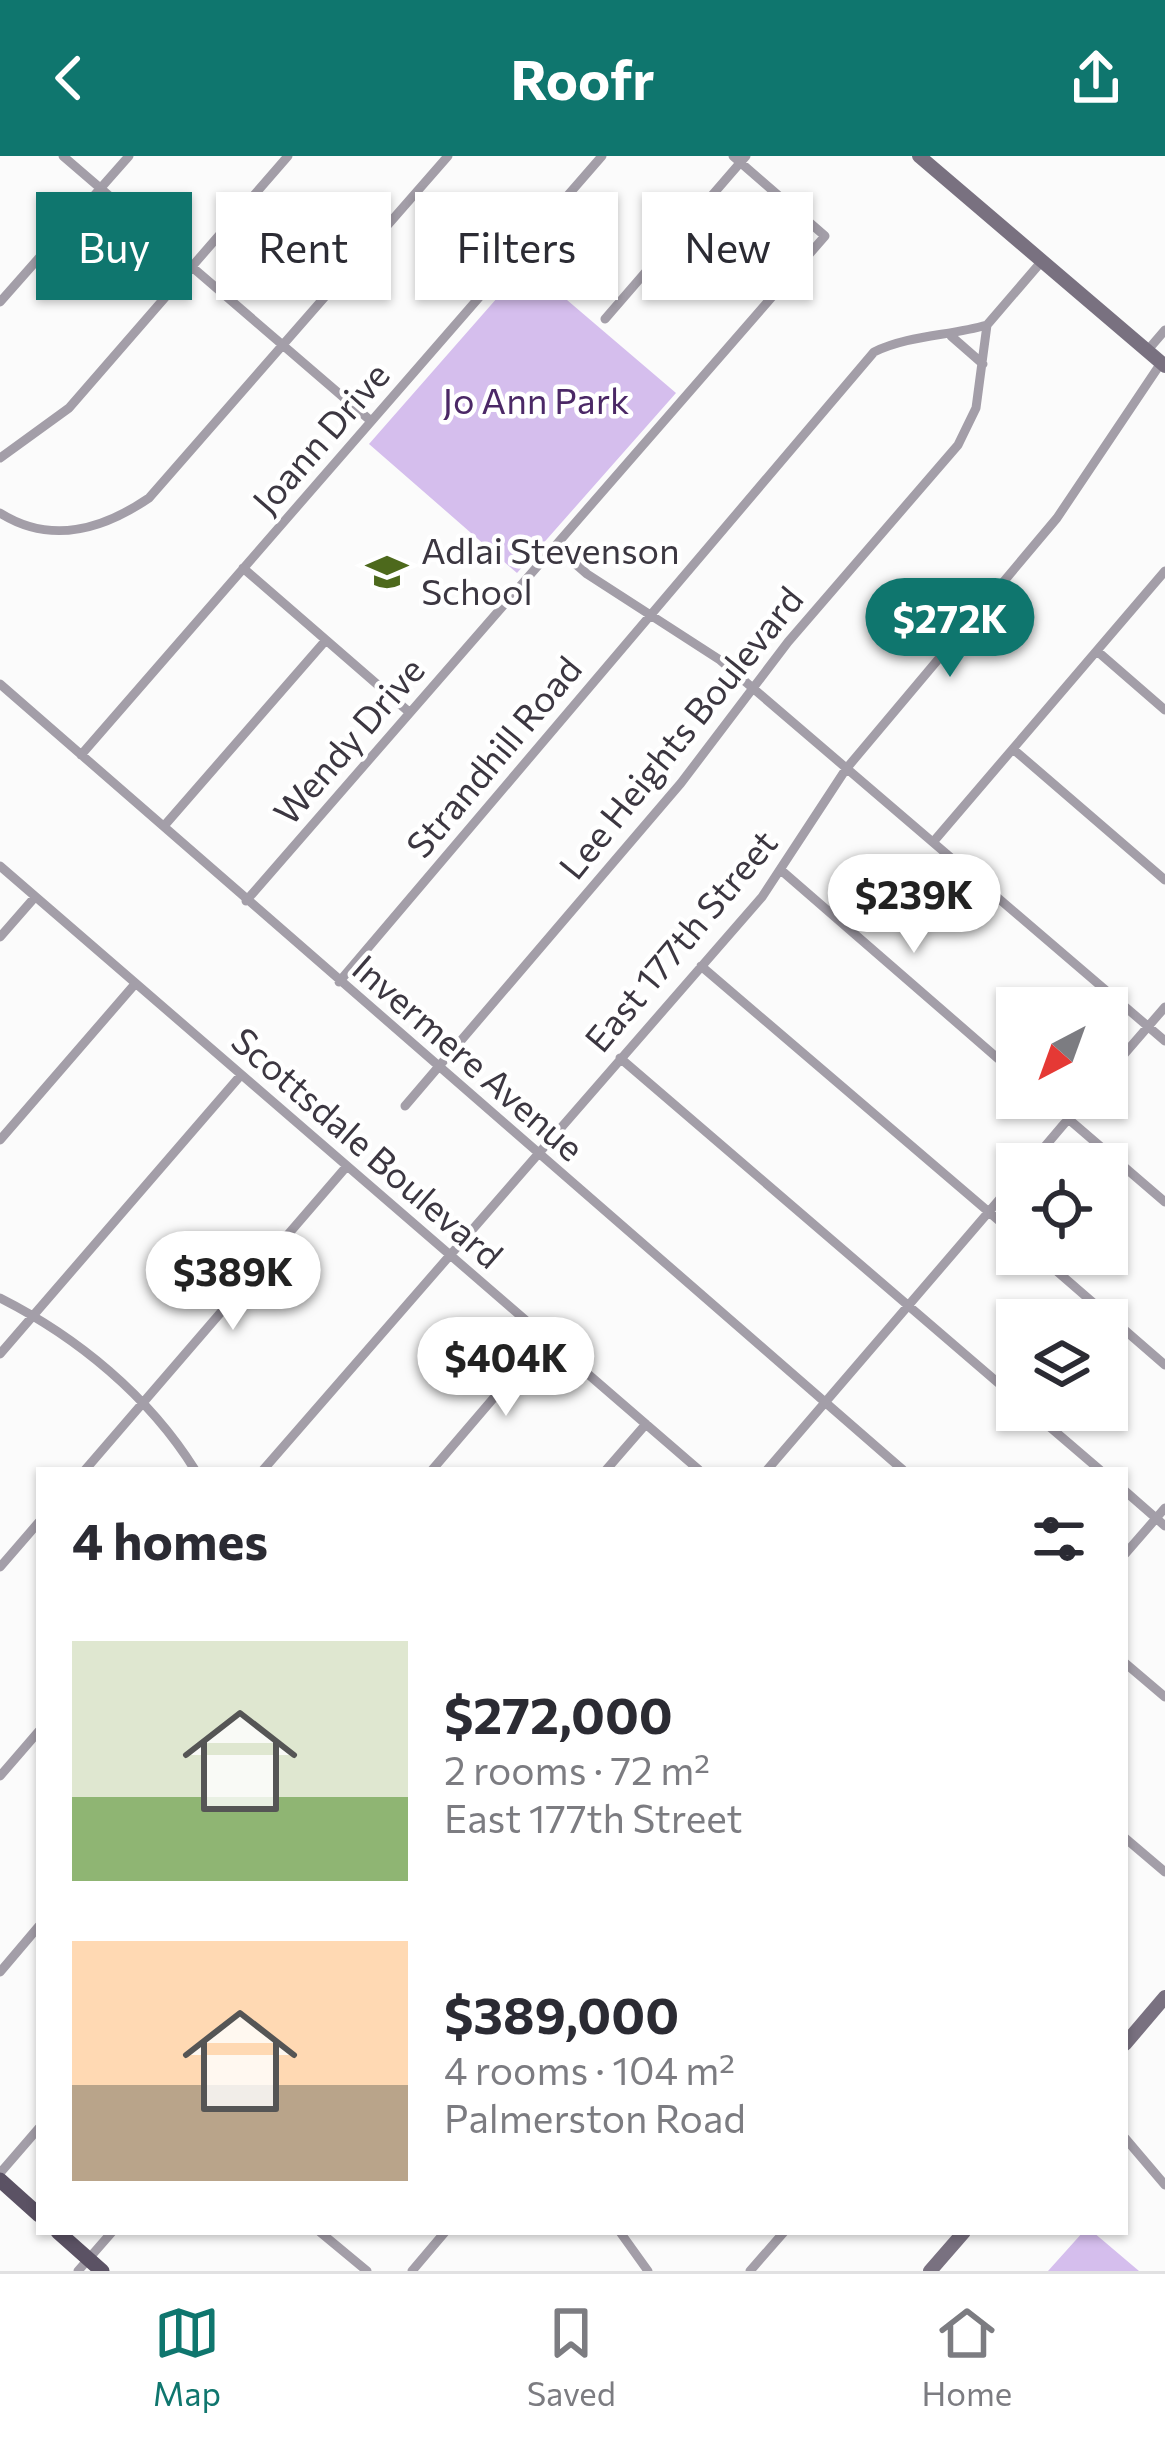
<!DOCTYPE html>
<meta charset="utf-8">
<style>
:root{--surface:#fff;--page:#f2f2f3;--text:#2b2b33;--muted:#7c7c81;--line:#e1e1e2;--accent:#0f766e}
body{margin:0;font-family:Commissioner,sans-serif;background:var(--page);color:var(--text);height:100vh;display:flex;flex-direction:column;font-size:45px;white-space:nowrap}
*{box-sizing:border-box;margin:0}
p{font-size:39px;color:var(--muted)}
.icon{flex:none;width:66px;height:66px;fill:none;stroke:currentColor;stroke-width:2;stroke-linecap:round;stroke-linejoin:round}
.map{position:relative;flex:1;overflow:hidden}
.sheet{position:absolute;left:36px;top:1311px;width:1092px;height:768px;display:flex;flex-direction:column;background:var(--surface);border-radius:0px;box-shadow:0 3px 9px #0004}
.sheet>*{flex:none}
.top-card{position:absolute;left:36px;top:36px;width:1095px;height:108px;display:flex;gap:24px}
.needle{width:78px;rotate:221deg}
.buttons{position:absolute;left:996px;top:831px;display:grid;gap:24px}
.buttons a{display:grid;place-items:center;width:132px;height:132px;border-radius:0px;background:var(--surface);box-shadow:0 3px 9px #0004;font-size:60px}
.price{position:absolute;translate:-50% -102px;padding:0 27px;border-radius:42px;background:#fff;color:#222;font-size:39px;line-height:78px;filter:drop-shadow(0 3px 6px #0008)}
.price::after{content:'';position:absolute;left:50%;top:72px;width:36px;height:27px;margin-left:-18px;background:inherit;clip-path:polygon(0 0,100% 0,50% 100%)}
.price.selected{background:var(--accent);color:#fff}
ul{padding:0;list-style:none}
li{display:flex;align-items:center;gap:36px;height:300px;padding:0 36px}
li span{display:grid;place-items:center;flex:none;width:336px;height:240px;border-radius:0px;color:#555}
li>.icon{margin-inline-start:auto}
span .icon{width:144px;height:144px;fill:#fffc;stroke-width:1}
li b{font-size:51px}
h2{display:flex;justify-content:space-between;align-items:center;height:144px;padding:0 36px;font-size:51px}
.tag{padding:0 42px;border-radius:0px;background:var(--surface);box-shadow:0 3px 9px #0004;font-size:42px;line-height:108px}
.tag.selected{background:var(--accent);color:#fff}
header{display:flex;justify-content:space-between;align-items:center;height:156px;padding:0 36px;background:var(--accent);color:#fff;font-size:54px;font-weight:700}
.menu{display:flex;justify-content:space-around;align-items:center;height:168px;border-top:3px solid var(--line);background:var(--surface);font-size:33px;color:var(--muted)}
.menu a{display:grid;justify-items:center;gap:6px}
.menu .selected{color:var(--accent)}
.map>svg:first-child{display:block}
</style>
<header><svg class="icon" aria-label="back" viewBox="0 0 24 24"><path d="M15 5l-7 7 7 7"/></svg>Roofr<svg class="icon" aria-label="share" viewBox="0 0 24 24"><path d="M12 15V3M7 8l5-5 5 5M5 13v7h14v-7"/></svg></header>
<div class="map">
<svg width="1165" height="2115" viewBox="0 0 1165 2115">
<rect width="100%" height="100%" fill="#fbfbfb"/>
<path fill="#d5beed" d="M526,109l150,128 -159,180 -148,-129z
M1083,2076h10l46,39h-91z"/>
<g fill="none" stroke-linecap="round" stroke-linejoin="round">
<path stroke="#a39ea8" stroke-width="9" d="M63,0l308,265
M0,146l129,-146
M605,163l141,-163
M951,180l32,28
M1147,195l18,-21
M0,302l69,-50 219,-252
M0,357c51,32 102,17 149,-15l299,-342
M555,390l32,28 133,86 445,381
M243,412l166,144
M1097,495l68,59
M0,528l903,786
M1013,593l152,131
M81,599l521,-599
M164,670l162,-186
M934,685l231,-270
M0,710l699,604
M782,715l235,204
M246,745l579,-665 -92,-80
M0,781l35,-40
M701,810l316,270
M339,826l535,-630c35,-17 75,-16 113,-27
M620,902l397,341
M1107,918l58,-67
M1044,942l121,104
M405,950l276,-323 107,-141 170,-197 18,-37 11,-83 55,-64
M0,984l135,-156
M1030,1008l56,-66
M1037,1098l128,111
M0,1142c77,39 149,98 195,172
M0,1198l241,-279
M1030,1254l70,60
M85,1314l262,-304
M263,1314l499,-573 84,-128 211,-251 104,-155
M432,1314l113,-132
M606,1314l40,-46
M767,1314l250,-291
M1125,1335l40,35
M1125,1398l40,-46
M0,1411l39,-45
M1125,1507l40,34
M0,1620l39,-45
M1125,1682l40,34
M0,1816l39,-46
M1125,1982l40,47
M0,2017l39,-45
M320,2076l47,39
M620,2076l28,39
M78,2115l34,-39
M412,2115l33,-39
M750,2115l34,-39"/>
<path stroke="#797180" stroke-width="14" d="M919,0l246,210
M1125,1888l40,-47
M930,2115l34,-39"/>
<path stroke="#5b5264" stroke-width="15" d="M0,2024l39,35
M58,2076l44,39"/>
</g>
<defs>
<g id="school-bare" transform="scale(3.24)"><path d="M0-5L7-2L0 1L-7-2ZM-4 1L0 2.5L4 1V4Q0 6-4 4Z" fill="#4d691c" stroke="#fff" stroke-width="2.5" paint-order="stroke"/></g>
</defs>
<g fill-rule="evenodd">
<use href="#school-bare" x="387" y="416"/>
</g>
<g text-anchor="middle" stroke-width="9" stroke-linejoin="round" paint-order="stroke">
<g font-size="36" fill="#4b2866" stroke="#fff">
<text x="536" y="258">Jo Ann Park</text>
</g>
<g font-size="36" fill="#3c3741" stroke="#fff">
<text transform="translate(321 282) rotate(-49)" y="13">Joann Drive</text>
<text transform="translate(681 577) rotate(-51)" y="13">Lee Heights Boulevard</text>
<text transform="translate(349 585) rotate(-49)" y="13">Wendy Drive</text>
<text transform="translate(494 601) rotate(-50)" y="13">Strandhill Road</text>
<text transform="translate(681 785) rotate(-50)" y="13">East 177th Street</text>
<text transform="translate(468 902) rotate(41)" y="13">Invermere Avenue</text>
<text transform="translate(367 992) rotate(41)" y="13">Scottsdale Boulevard</text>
</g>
<g font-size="36" fill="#3c3741" stroke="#fff" text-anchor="start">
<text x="421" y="408">Adlai Stevenson<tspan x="421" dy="41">School</tspan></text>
</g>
</g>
</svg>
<div class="buttons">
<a><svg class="needle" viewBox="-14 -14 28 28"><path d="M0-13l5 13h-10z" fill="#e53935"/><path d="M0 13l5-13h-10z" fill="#7c7c81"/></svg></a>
<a><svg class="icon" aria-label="locate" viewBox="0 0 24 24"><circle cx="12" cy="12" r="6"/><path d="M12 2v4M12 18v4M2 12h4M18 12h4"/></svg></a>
<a><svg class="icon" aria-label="layers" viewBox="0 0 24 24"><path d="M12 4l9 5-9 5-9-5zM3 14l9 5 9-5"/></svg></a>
</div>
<b class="price selected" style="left:950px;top:524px">$272K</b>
<b class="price" style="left:914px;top:800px">$239K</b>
<b class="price" style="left:233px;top:1177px">$389K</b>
<b class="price" style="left:506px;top:1263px">$404K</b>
<div class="top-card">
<a class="tag selected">Buy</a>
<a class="tag">Rent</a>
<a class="tag">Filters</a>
<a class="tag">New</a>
</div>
<section class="sheet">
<h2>4 homes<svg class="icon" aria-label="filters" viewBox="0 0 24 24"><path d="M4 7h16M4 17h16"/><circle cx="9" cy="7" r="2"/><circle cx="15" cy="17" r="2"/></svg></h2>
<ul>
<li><span style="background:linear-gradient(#dfe7d0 65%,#8fb573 0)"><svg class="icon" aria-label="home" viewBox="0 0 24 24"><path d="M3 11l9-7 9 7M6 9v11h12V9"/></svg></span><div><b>$272,000</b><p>2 rooms · 72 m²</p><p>East 177th Street</p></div></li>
<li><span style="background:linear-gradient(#ffd9b3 60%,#b9a48a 0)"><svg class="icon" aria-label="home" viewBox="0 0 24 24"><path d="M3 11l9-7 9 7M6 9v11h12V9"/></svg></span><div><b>$389,000</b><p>4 rooms · 104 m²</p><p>Palmerston Road</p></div></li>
</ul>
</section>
</div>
<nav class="menu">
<a class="selected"><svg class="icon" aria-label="map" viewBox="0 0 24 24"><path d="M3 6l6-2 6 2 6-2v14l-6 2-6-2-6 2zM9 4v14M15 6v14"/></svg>Map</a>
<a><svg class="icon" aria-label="saved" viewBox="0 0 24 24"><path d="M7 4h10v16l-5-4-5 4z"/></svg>Saved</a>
<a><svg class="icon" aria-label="home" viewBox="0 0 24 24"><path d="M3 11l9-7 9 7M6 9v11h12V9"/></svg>Home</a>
</nav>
